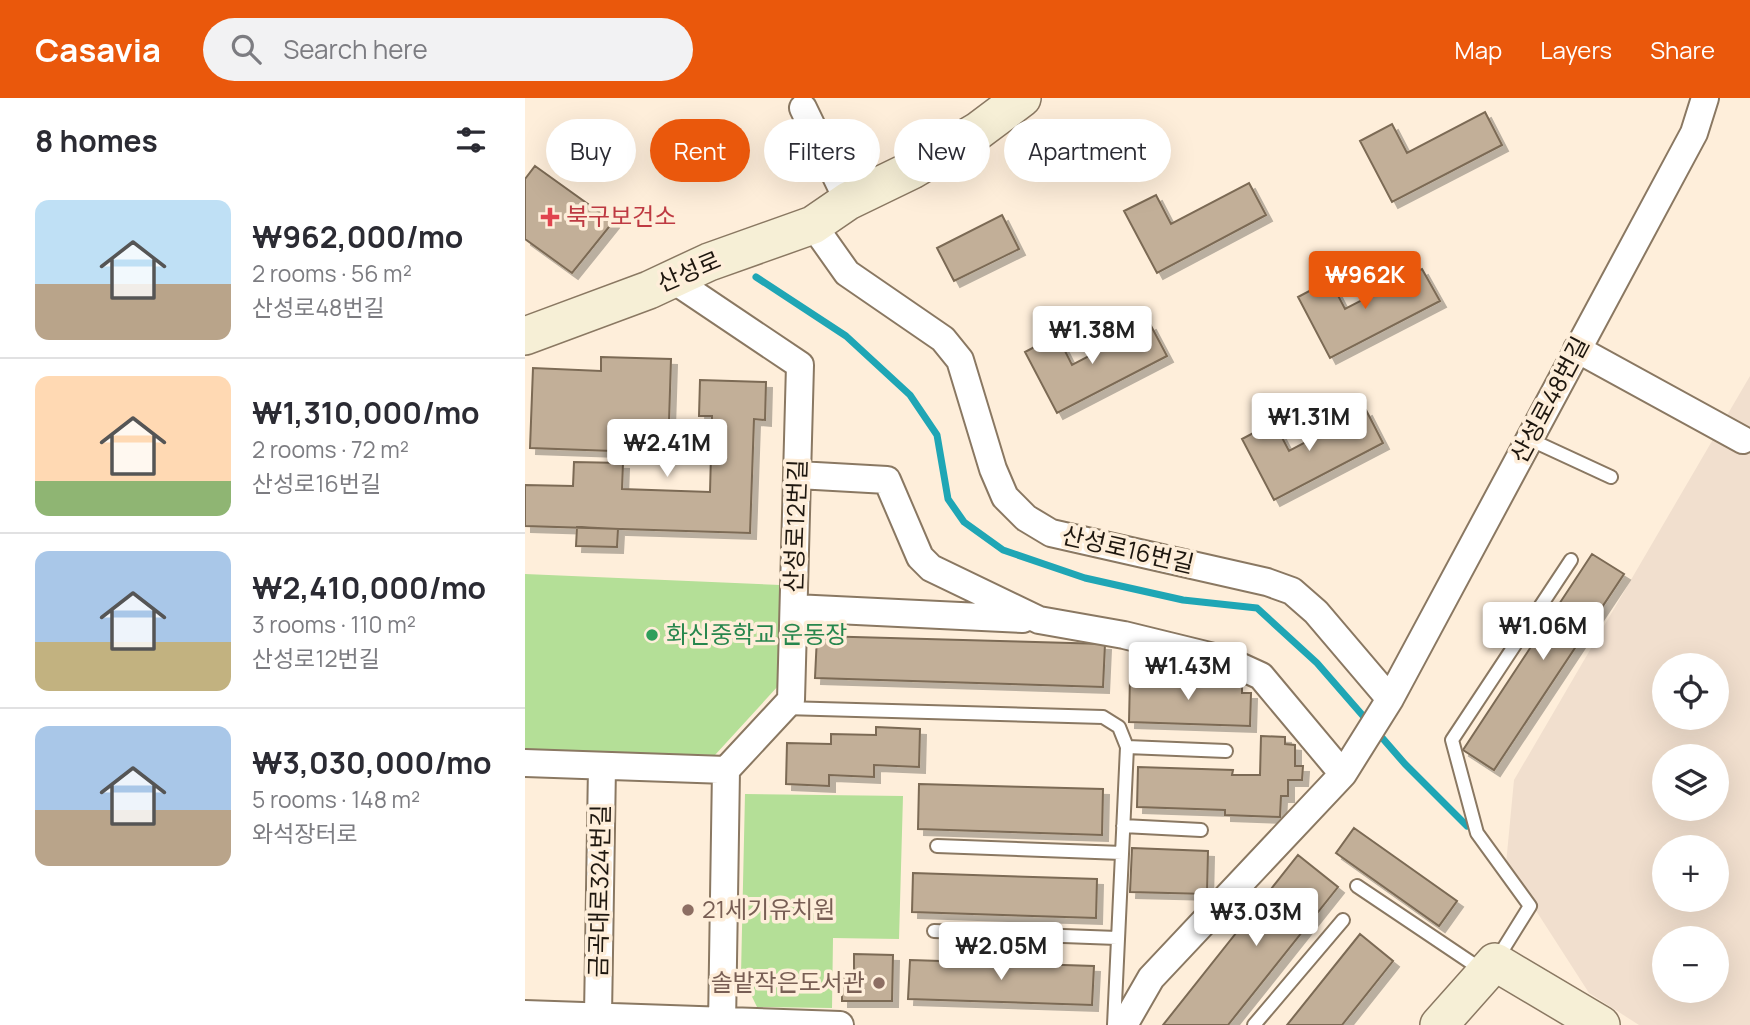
<!DOCTYPE html>
<meta charset="utf-8">
<style>
:root{--surface:#fff;--page:#f2f2f3;--text:#2b2b33;--muted:#7c7c81;--line:#e1e1e2;--accent:#ea580c}
body{margin:0;font-family:Manrope,"Noto Sans KR",sans-serif;background:var(--page);color:var(--text);height:100vh;display:flex;flex-direction:column;font-size:26px;white-space:nowrap}
*{box-sizing:border-box;margin:0}
p{font-size:23px;color:var(--muted)}
.icon{flex:none;width:38px;height:38px;fill:none;stroke:currentColor;stroke-width:2;stroke-linecap:round;stroke-linejoin:round}
.map{position:relative;flex:1;overflow:hidden}
.sheet{display:flex;flex-direction:column;background:var(--surface);width:525px}
.sheet>*{flex:none}
.top-card{position:absolute;left:21px;top:21px;width:665px;height:63px;display:flex;gap:14px}
.controls{position:absolute;left:1127px;top:555px;display:grid;gap:14px}
.controls a{display:grid;place-items:center;width:77px;height:77px;border-radius:50%;background:var(--surface);box-shadow:0 7px 28px #0002;font-size:35px}
.price{position:absolute;translate:-50% -60px;padding:0 16px;border-radius:7px;background:#fff;color:#222;font-size:23px;line-height:46px;filter:drop-shadow(0 2px 4px #0008)}
.price::after{content:'';position:absolute;left:50%;top:42px;width:21px;height:16px;margin-left:-10px;background:inherit;clip-path:polygon(0 0,100% 0,50% 100%)}
.price.on{background:var(--accent);color:#fff}
ul{padding:0;list-style:none}
li{display:flex;align-items:center;gap:21px;height:175px;padding:0 35px}
li+li{border-top:2px solid var(--line)}
li span{display:grid;place-items:center;flex:none;width:196px;height:140px;border-radius:14px;color:#555}
li>.icon{margin-inline-start:auto}
span .icon{width:84px;height:84px;fill:#fffc;stroke-width:1}
li b{font-size:30px}
h2{display:flex;justify-content:space-between;align-items:center;height:84px;padding:0 35px;font-size:30px}
.tag{padding:0 24px;border-radius:32px;background:var(--surface);box-shadow:0 7px 28px #0002;font-size:24px;line-height:63px}
.tag.on{background:var(--accent);color:#fff}
header{display:flex;align-items:center;gap:42px;box-sizing:border-box;height:98px;padding:0 35px;background:var(--accent);color:#fff}
header strong{font-size:33px}
nav{display:flex;gap:38px;margin-inline-start:auto;font-size:24px}
.search{width:490px;height:63px;background:var(--page);display:flex;align-items:center;gap:18px;box-sizing:border-box;padding:0 24px;border-radius:38px;color:var(--muted);font-size:26px}
main{display:flex;flex:1;min-height:0}
.map>svg:first-child{display:block}
</style>
<header>
<strong>Casavia</strong>
<div class="search"><svg class="icon" aria-label="search" viewBox="0 0 24 24"><circle cx="10" cy="10" r="6"/><path d="M15 15l6 6"/></svg>Search here</div>
<nav><a>Map</a><a>Layers</a><a>Share</a></nav>
</header>
<main>
<section class="sheet">
<h2>8 homes<svg class="icon" aria-label="filters" viewBox="0 0 24 24"><path d="M4 7h16M4 17h16"/><circle cx="9" cy="7" r="2"/><circle cx="15" cy="17" r="2"/></svg></h2>
<ul>
<li><span style="background:linear-gradient(#bfe0f5 60%,#b9a48a 0)"><svg class="icon" aria-label="home" viewBox="0 0 24 24"><path d="M3 11l9-7 9 7M6 9v11h12V9"/></svg></span><div><b>₩962,000/mo</b><p>2 rooms · 56 m²</p><p>산성로48번길</p></div></li>
<li><span style="background:linear-gradient(#ffd9b3 75%,#8fb573 0)"><svg class="icon" aria-label="home" viewBox="0 0 24 24"><path d="M3 11l9-7 9 7M6 9v11h12V9"/></svg></span><div><b>₩1,310,000/mo</b><p>2 rooms · 72 m²</p><p>산성로16번길</p></div></li>
<li><span style="background:linear-gradient(#a9c7e8 65%,#c2b280 0)"><svg class="icon" aria-label="home" viewBox="0 0 24 24"><path d="M3 11l9-7 9 7M6 9v11h12V9"/></svg></span><div><b>₩2,410,000/mo</b><p>3 rooms · 110 m²</p><p>산성로12번길</p></div></li>
<li><span style="background:linear-gradient(#a9c7e8 60%,#b9a48a 0)"><svg class="icon" aria-label="home" viewBox="0 0 24 24"><path d="M3 11l9-7 9 7M6 9v11h12V9"/></svg></span><div><b>₩3,030,000/mo</b><p>5 rooms · 148 m²</p><p>와석장터로</p></div></li>
</ul>
</section>
<div class="map">
<svg width="1225" height="927" viewBox="0 0 1225 927">
<defs>
<filter id="shadow"><feDropShadow dx="6" dy="6" stdDeviation="0" flood-color="#0004"/></filter>
</defs>
<rect width="100%" height="100%" fill="#feeeda"/>
<path fill="#f1dfce" fill-rule="evenodd" d="M1225,278v649h-111l-50,-32 -83,-129 8,-84zM1139,567h53v53h-53zM1139,658h53v52h-53zM1139,749h53v53h-53zM1139,840h53v52h-53z"/>
<path fill="#b4df97" d="M0,476l255,11 -1,100 -64,70 -190,-5z
M220,696l158,2 -4,143 -66,-1 -1,70 -75,-1 -16,-33z"/>
<g fill="none" stroke-linecap="round" stroke-linejoin="round">
<path stroke="#1fa6b5" stroke-width="7" d="M231,179l90,59 64,59 27,40 11,64 16,23 39,28 82,28 98,22 74,8 60,55 88,101 62,62"/>
</g>
<path fill="#c2af98" stroke="#7b6a54" stroke-width="2" filter="url(#shadow)" d="M960,14l17,33 -110,57 -32,-61 32,-17 15,29z
M10,68l78,56 -41,51 -47,-34v-60z
M724,85l17,32 -109,58 -33,-62 32,-16 15,29z
M477,117l17,34 -65,32 -17,-33z
M897,171l18,32 -110,57 -32,-61 32,-17 15,29z
M625,226l17,32 -110,57 -32,-61 32,-17 15,30z
M76,259l70,2 -3,94 -138,-5 3,-80 68,3z
M175,282l66,2 -1,38 -11,-1 -4,114 -225,-7v-41l48,1 1,-24 49,1 -1,26 88,3 2,-76h-13z
M841,312l17,33 -109,57 -32,-61 32,-17 15,29z
M52,429l41,2 -1,18 -41,-1z
M1067,456l32,20 -130,196 -31,-20z
M292,538l288,8 -2,43 -288,-9z
M605,579l90,3 -1,7h23v6h9l-1,33 -121,-4z
M351,629l44,2 -1,38 -45,-2v12l-45,-2v11l-43,-2 1,-41 44,1v-10l45,1z
M736,638l24,1v7l10,1v21h8l-1,14h-14v16h-7l-1,21 -55,-2v-5l-88,-3 1,-40 95,3 -1,5h28z
M394,686l184,5 -1,46 -184,-6z
M829,730l103,73 -18,25 -103,-73z
M607,750l76,3 -1,43 -77,-2z
M773,757l40,32 -110,138h-65z
M388,775l184,6 -1,39 -184,-6z
M835,836l33,27 -51,64h-55z
M329,856l39,1 -1,46h-50v-28h12z
M385,862l184,6 -2,39 -184,-6z"/>
<g fill="none" stroke-linecap="round" stroke-linejoin="round">
<g stroke="#8a7862" stroke-width="16">
<path id="lane" d="M1006,342l80,37
M259,610l319,9 16,10 8,20 -13,278
M602,649l99,4
M598,728l78,4
M412,748l185,7
M832,788l125,84
M409,833l183,7
M972,861l33,-53 -53,-73 -25,-93 119,-180
M729,927l89,-105"/>
</g>
<g stroke="#8a7862" stroke-width="30">
<path id="street" d="M278,10l45,93
M288,127l34,48 96,66 17,21 33,109 12,28 21,21 25,15 216,49 25,9 24,21 74,87
M147,181l128,86 -9,335 -65,70 -4,255
M1052,251l166,91
M273,377l89,5 33,77 11,11 108,52 85,15 102,25 35,16 82,98 -192,204 -27,47
M269,510l229,11
M0,665l201,7
M818,676l47,-75 304,-566 11,-35
M0,916l315,11
M73,917l4,-249"/>
</g>
<g stroke="#8a7862" stroke-width="40">
<path id="secondary" d="M0,238l124,-46 60,-28 104,-37 35,-24 64,-31 66,-39 44,-33
M914,927l56,-63 106,63"/>
</g>
<use href="#lane" stroke="#fff" stroke-width="12"/>
<use href="#street" stroke="#fff" stroke-width="26"/>
<use href="#secondary" stroke="#f6efd6" stroke-width="37"/>
</g>
<path fill="#e0444e" stroke="#feeeda" stroke-width="2.5" d="M21.5 108.5h7v7h7v7h-7v7h-7v-7h-7v-7h7z"/>
<circle fill="#2e9e5b" stroke="#feeeda" stroke-width="2.5" cx="127" cy="537" r="7"/>
<g fill="#8d6e63" stroke="#feeeda" stroke-width="2.5">
<circle cx="163" cy="812" r="7"/>
<circle cx="354" cy="885" r="7"/>
</g>
<g text-anchor="middle" stroke-width="7" stroke-linejoin="round" paint-order="stroke">
<g font-size="24" fill="#be3a42" stroke="#feeeda" text-anchor="start">
<text x="41" y="127">북구보건소</text>
</g>
<g font-size="24" fill="#1e170f" stroke="#feeeda">
<text transform="translate(164 174) rotate(-23)" y="8">산성로</text>
<text transform="translate(1025 302) rotate(-62)" y="8">산성로48번길</text>
<text transform="translate(271 428) rotate(-88)" y="8">산성로12번길</text>
<text transform="translate(603 452) rotate(13)" y="8">산성로16번길</text>
<text transform="translate(75 793) rotate(-89)" y="8">금곡대로324번길</text>
</g>
<g font-size="24" fill="#27864d" stroke="#feeeda" text-anchor="start">
<text x="141" y="545">화신중학교 운동장</text>
</g>
<g font-size="24" fill="#785e54" stroke="#feeeda" text-anchor="start">
<text x="177" y="820">21세기유치원</text>
<text x="340" y="893" text-anchor="end">솔밭작은도서관</text>
</g>
</g>
</svg>
<div class="controls">
<a><svg class="icon" aria-label="locate" viewBox="0 0 24 24"><circle cx="12" cy="12" r="6"/><path d="M12 2v4M12 18v4M2 12h4M18 12h4"/></svg></a>
<a><svg class="icon" aria-label="layers" viewBox="0 0 24 24"><path d="M12 4l9 5-9 5-9-5zM3 14l9 5 9-5"/></svg></a>
<a>+</a>
<a>−</a>
</div>
<b class="price on" style="left:840px;top:213px">₩962K</b>
<b class="price" style="left:567px;top:268px">₩1.38M</b>
<b class="price" style="left:784px;top:355px">₩1.31M</b>
<b class="price" style="left:142px;top:381px">₩2.41M</b>
<b class="price" style="left:1018px;top:564px">₩1.06M</b>
<b class="price" style="left:663px;top:604px">₩1.43M</b>
<b class="price" style="left:731px;top:850px">₩3.03M</b>
<b class="price" style="left:476px;top:884px">₩2.05M</b>
<div class="top-card">
<a class="tag">Buy</a>
<a class="tag on">Rent</a>
<a class="tag">Filters</a>
<a class="tag">New</a>
<a class="tag">Apartment</a>
</div>
</div>
</main>
